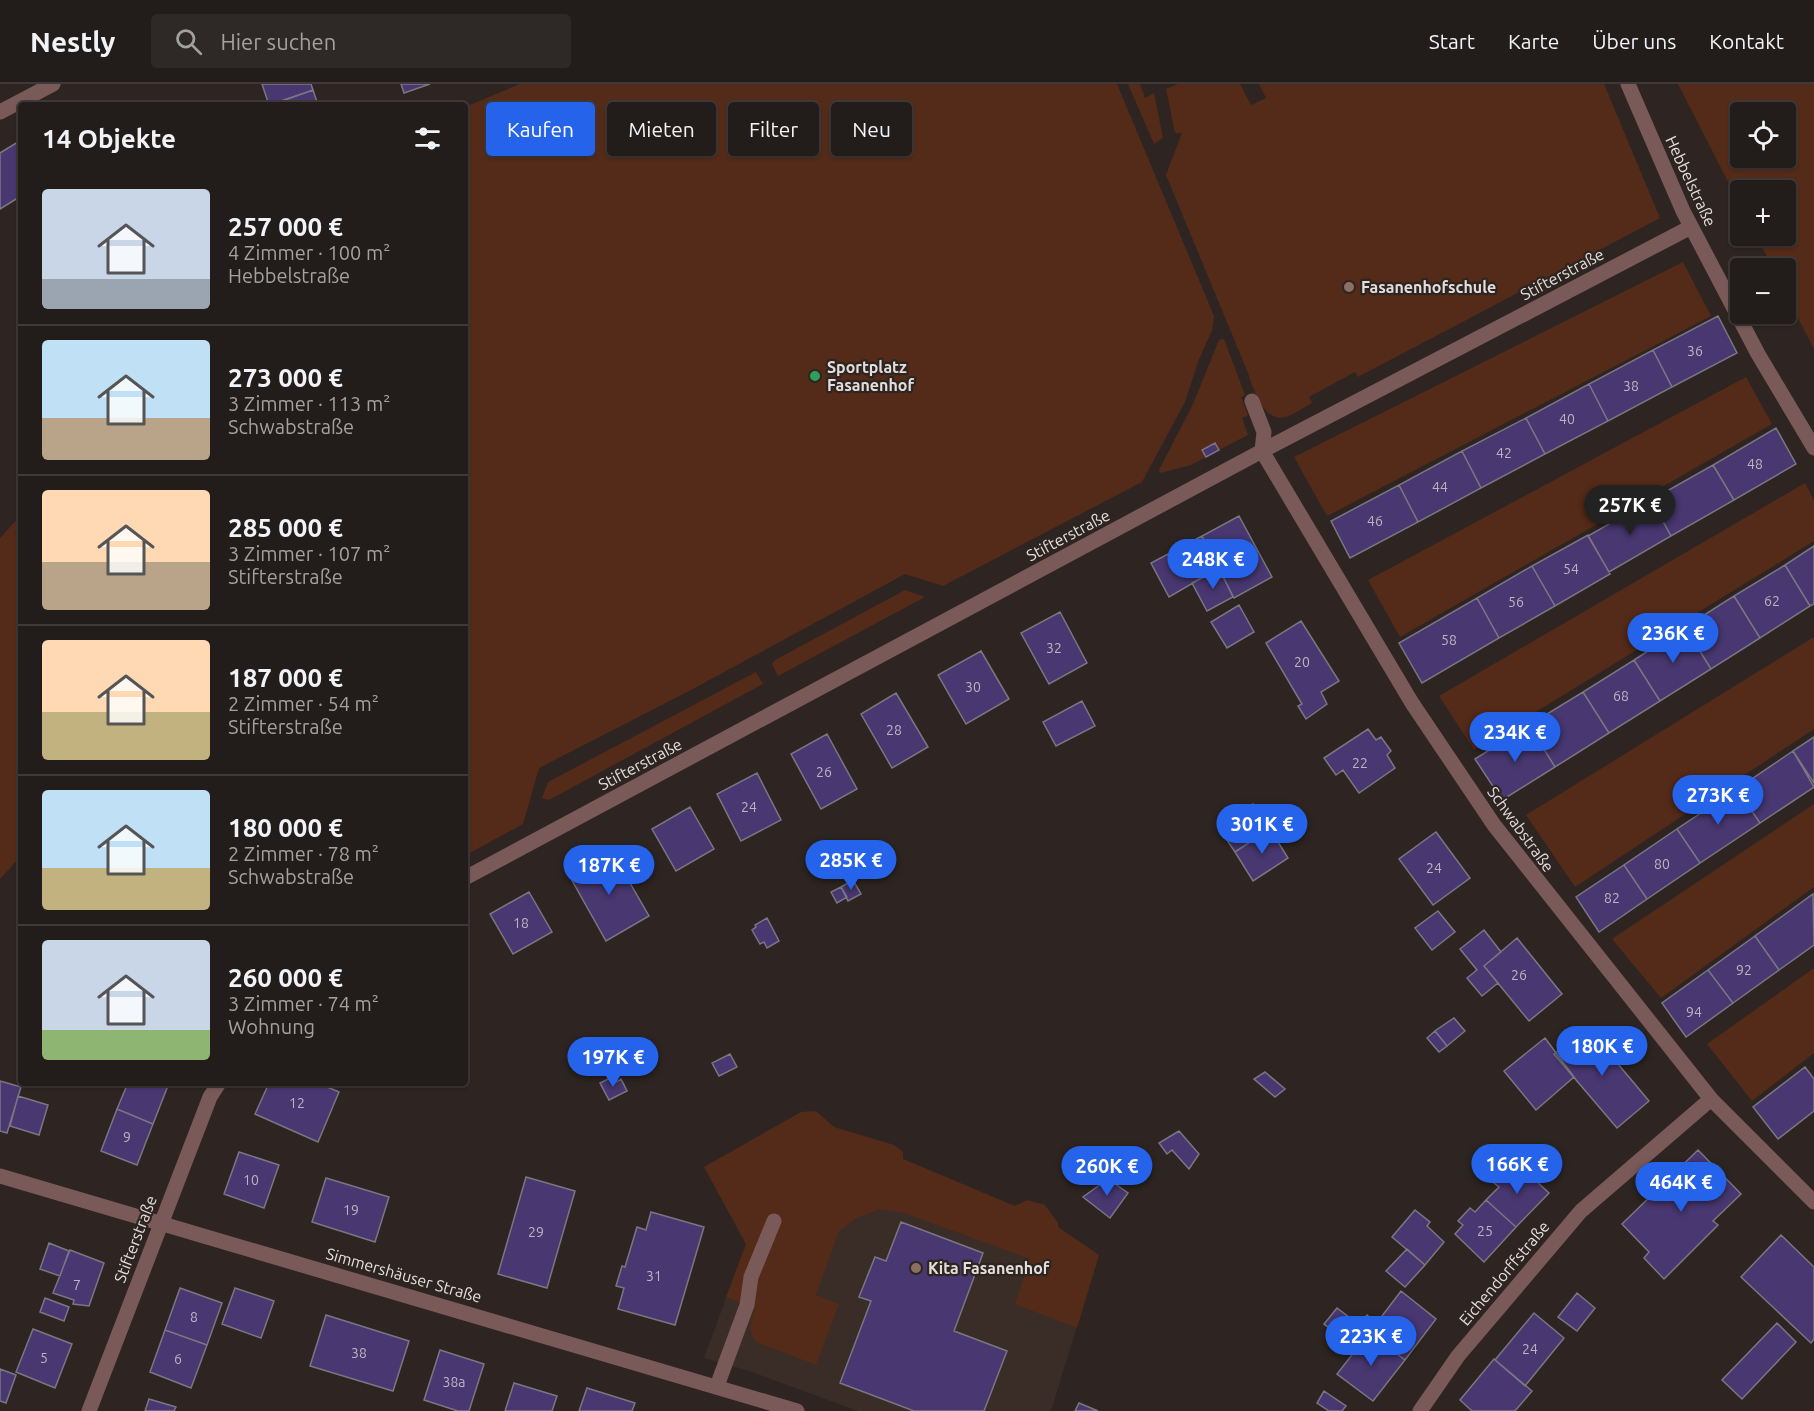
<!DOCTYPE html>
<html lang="de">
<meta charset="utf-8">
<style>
:root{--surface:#221c1a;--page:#2e2927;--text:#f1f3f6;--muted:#a2a1a2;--line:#3f3a39;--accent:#2563eb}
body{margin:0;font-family:Ubuntu,sans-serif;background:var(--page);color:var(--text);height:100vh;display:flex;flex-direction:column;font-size:22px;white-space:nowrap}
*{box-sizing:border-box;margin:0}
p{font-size:20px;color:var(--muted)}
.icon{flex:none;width:33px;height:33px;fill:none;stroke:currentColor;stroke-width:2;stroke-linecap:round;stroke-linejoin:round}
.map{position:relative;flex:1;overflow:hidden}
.sheet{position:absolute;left:18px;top:18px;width:450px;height:984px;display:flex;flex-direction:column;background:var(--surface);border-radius:6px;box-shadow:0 2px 4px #0004,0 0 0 2px var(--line)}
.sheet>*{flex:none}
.hud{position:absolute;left:486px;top:18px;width:570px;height:54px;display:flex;gap:12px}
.fabs{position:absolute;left:1730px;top:18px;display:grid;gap:12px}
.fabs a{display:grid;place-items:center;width:66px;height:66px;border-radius:6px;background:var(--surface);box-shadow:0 2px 4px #0004,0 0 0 2px var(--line);font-size:30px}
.price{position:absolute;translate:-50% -51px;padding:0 14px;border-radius:21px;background:var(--accent);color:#fff;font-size:20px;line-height:39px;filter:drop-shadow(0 2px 3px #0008)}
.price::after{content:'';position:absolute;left:50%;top:36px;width:18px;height:14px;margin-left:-9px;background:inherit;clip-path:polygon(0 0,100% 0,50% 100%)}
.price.on{background:#222;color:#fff}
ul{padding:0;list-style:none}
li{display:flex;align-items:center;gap:18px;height:150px;padding:0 24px}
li+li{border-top:2px solid var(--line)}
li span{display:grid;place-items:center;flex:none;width:168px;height:120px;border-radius:6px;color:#555}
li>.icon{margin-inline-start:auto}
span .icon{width:72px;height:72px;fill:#fffc;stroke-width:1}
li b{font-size:26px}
h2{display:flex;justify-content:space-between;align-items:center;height:72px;padding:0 24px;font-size:26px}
.chip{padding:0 21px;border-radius:6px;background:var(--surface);box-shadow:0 2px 4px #0004,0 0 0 2px var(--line);font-size:21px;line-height:54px}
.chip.on{background:var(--accent);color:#fff}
header{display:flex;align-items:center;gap:36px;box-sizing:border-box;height:84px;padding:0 30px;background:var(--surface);border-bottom:2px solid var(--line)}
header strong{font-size:28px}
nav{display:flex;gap:33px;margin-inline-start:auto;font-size:21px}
.search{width:420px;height:54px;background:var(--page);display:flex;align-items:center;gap:15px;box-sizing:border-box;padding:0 21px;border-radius:6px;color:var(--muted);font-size:22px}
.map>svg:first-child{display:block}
</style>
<header>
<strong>Nestly</strong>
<div class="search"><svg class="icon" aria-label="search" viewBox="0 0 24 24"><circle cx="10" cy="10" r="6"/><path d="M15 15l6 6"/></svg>Hier suchen</div>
<nav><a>Start</a><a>Karte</a><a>Über uns</a><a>Kontakt</a></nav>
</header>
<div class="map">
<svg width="1814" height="1327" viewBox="0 0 1814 1327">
<rect width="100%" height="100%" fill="#2e2522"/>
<path fill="#3a2d27" d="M897,1073l152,64 50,34 -48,156h-193l-112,-41 -42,-12 42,-114 -42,-77z"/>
<path fill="#542a18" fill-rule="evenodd" d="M520,0h597l97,232 -2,14 -14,32 -13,40 -43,80 -199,104 -38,-12 -214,116 -152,78 -16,56 -55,30 -3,-7v-740z
M1128,0h12l5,14 9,-5 9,45 -9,6z
M1178,0h62l11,21 15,-7 -7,-14h345l56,134 -302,159 -3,-5 -46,25 3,6c-8,4 -17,11 -26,14 -23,6 -33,-29 -38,-44l-82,-198 16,-42h-7l-9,-44z
M1678,0h136v265l-29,-56v-25h-12l-17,-32h29v-46h-45v15zM1740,28h45v46h-45z
M1683,178l28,54 -384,200 -33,-59z
M1224,255l21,56 -4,2 7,18 -6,3 6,17 -29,15 -4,-7 -12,7 3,7 -15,8 -31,8 -1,-3 34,-66 26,-64z
M1746,293l26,47 -372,213 -32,-57z
M1805,399l9,17v41l-340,209 -35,-54z
M21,431v341l-21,23v-341z
M905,506l20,7 -147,79 -6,-12 3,-4z
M1814,553v92l-239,158 -49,-72z
M756,588l7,12 -214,116 -7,-2 6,-16z
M1814,720v83l-153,111 -49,-59z
M1814,884v85l-62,48 -45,-57z
M816,1027l18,16 60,18 9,7v7l112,47 12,-6 18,5 13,18v4l41,28 -22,73 -62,-24 15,-45 -126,-46 -24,-4 -23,9 -18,13 -23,64 23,9 -23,61 -60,-23c-8,-12 -6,-20 -1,-34l-29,-11 20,-53 -42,-77 97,-55z"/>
<path fill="#483770" stroke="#797781" stroke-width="1.5" d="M262,0h49l2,6 -44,15z
M401,0h29l-26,9z
M313,6l5,15h-47z
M21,56v56l-21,13v-56z
M1718,232l19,37 -65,34 -19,-37z
M1653,266l19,37 -64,34 -19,-37z
M1589,300l19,37 -63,33 -19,-36z
M1526,334l19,36 -64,34 -19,-37z
M1776,344l20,36 -62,36 -21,-35z
M1215,359l4,7 -13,7 -4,-7z
M1462,367l19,37 -63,34 -19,-37z
M1713,381l21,35 -63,36 -20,-36z
M1399,401l19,37 -68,36 -19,-37z
M1651,416l20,36 -62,36 -21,-36z
M1239,432l33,61 -38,21 -32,-62z
M1588,451l22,39 -55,32 -23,-40z
M1202,452l17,32 -50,29 -18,-34z
M1814,462v58l-4,2 -25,-41z
M1785,481l25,41 -50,32 -26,-42z
M1532,482l23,40 -56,32 -22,-40z
M1219,484l14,29 -26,14 -15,-28z
M1734,512l26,42 -49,31 -26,-42z
M1477,514l22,40 -77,45 -23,-40z
M1239,521l15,27 -27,16 -16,-26z
M1060,528l27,51 -38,21 -28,-51z
M1301,537l38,60 -18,11 6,12 -21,15 -8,-13 4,-2 -36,-61z
M1685,543l26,42 -51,32 -26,-41z
M981,567l28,48 -43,25 -28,-49z
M1634,576l26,41 -51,32 -26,-41z
M1583,608l26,41 -54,34 -26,-42z
M896,609l32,54 -36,21 -31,-54z
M1082,617l13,25 -39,20 -13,-24z
M1529,641l26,42 -53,33 -27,-41z
M1368,645l8,11 5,-3 10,14 -4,4 8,13 -36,25 -16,-23 -7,5 -12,-17z
M827,650l30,55 -36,20 -30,-55z
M1814,653v46l-21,-32z
M1793,667l21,36 -54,36 -23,-34z
M757,689l24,47 -40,21 -24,-47z
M1737,705l23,34 -60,40 -23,-34z
M1253,720l17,25 -35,23 -17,-25z
M690,723l24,42 -38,22 -24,-42z
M1270,745l18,29 -35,23 -18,-29z
M1677,745l23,34 -53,36 -23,-34z
M1436,748l34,46 -37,27 -34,-46z
M611,766l38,66 -43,25 -37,-66z
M1624,781l23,34 -48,33 -23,-35z
M853,796l8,14 -13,7 -7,-14z
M841,803l6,10 -10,6 -6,-11z
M529,808l23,40 -39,22 -23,-40z
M1813,810l1,51 -35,25 -24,-34z
M1438,827l17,21 -23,18 -17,-22z
M767,834l12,23 -12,7 -3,-6 -4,2 -8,-14 4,-3 -1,-2z
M1484,846l17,22 -17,14 14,17 -16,13 -15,-18 10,-8 -17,-21z
M1755,852l24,34 -46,33 -25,-33z
M1517,854l45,56 -33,27 -45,-55z
M1708,886l25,33 -47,34 -24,-34z
M1454,934l11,13 -18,15 -12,-15z
M1587,943l62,74 -32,27 -63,-74z
M1435,947l12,15 -8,6 -12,-14z
M1545,954l29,39 -38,33 -32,-39z
M730,970l7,13 -18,9 -7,-13z
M1805,983l9,12v32l-36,28 -25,-32z
M1265,988l20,17 -10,8 -21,-18z
M610,994l3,6 8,-5 6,12 -18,9 -9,-17z
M0,997l21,6 -14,46 -7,-2z
M128,999h41l-16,41 -36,-15z
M269,999h49l21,9 -21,50 -63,-28z
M18,1012l30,9 -9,30 -29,-9z
M117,1025l36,15 -16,41 -36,-14z
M1179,1047l20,23 -10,15 -17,-19 -5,4 -8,-11z
M1698,1066l43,44 -28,27 5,4 -54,54 -20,-21 5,-6 -27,-28z
M239,1068l40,13 -15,43 -40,-14z
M1519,1081l30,28 -33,34 -30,-27 13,-13 -5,-4 12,-12 5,4z
M526,1093l49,14 -28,97 -49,-14z
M326,1094l63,19 -14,45 -63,-20z
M1108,1095l20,14 -18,25 -27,-21z
M1486,1116l30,27 -32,35 -29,-28 8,-9 -5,-4 12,-13 5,4z
M1415,1126l15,12 -3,4 17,16 -19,23 -33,-28z
M651,1128l53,15 -29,98 -57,-16 6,-21 -8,-2 6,-20 3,1 12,-40 9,3z
M901,1138l82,31 -29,78 53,20 -23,60h-70l-74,-28 31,-82 -12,-4 16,-40 11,4z
M1781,1151l33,32v72l-3,4 -70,-66z
M49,1159l20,8 -9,25 -20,-7z
M1407,1165l18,16 -20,22 -19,-16z
M70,1166l34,13 -15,43 -16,-2 1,-4 -21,-7z
M180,1204l42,15 -15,42 -42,-15z
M235,1204l39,13 -13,37 -39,-14z
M1401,1207l35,28 -31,41 -36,-27z
M1577,1209l18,15 -18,23 -19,-14z
M45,1214l24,9 -5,14 -24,-9z
M1337,1224l21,16 -13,16 -21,-16z
M1534,1229l30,25 -39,48 -30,-26z
M326,1231l83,26 -16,50 -83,-25z
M1367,1231l6,5 -8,10 -6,-5z
M1777,1239l19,19 -54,57 -20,-19z
M33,1245l39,15 -17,44 -39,-16z
M165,1246l42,15 -16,43 -41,-16z
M1369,1249l36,27 -32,41 -36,-27z
M440,1266l44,14 -15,47h-11l-34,-11z
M1494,1275l38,32 -17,20h-43l-12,-11z
M0,1285l16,6 -10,28 -6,-2z
M514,1299l43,13 -5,15h-47z
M587,1304l48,15 -3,8h-53z
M1324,1307l22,15 -4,5h-13l-12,-8z
M149,1315l27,8 -2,4h-29z
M1079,1319l19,8h-23z"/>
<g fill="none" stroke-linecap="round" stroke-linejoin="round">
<path stroke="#7a5959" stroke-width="15" d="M717,1302l30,-81 4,-28 23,-56"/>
<path stroke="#7a5959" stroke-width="15" d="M1628,0l55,127 75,143 56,94
M0,28l53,-28
M1252,317l12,31 -2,19 150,252 82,122 217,274 103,103
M465,794l797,-427 429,-224
M0,1092l797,235
M89,1327l121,-314 9,-14
M1420,1327l38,-55 123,-145 130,-112"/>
</g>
<g fill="#8d6e63" stroke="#2e2522" stroke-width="2">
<circle cx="1349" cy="203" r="6"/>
<circle cx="916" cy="1184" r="6"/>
</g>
<circle fill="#2e9e5b" stroke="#2e2522" stroke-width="2" cx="815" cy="292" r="6"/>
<g text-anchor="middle" stroke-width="4.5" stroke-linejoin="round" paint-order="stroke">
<g font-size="14" fill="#bdb4c0">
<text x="1695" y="272">36</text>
<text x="1631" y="307">38</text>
<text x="1567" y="340">40</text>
<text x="1504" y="374">42</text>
<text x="1755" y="385">48</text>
<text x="1440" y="408">44</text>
<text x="1375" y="442">46</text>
<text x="1571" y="490">54</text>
<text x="1772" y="522">62</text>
<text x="1516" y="523">56</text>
<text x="1449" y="561">58</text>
<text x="1054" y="569">32</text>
<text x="1302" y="583">20</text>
<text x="973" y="608">30</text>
<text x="1621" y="617">68</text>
<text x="894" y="651">28</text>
<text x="1360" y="684">22</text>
<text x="824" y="693">26</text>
<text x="749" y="728">24</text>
<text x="1662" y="785">80</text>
<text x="1434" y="789">24</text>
<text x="1612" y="819">82</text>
<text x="521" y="844">18</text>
<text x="1744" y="891">92</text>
<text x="1519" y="896">26</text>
<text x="1694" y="933">94</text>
<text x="297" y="1024">12</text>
<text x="127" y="1058">9</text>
<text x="251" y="1101">10</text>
<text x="351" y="1131">19</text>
<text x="1485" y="1152">25</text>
<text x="536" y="1153">29</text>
<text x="654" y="1197">31</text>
<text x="77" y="1206">7</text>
<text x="194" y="1238">8</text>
<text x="1530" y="1270">24</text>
<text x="359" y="1274">38</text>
<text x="44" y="1279">5</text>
<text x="178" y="1280">6</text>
<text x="454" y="1303">38a</text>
</g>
<g font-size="16" fill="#e4dedb" stroke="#2e2522">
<text transform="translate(1691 97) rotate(65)" y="6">Hebbelstraße</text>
<text transform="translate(1562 190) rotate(-28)" y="6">Stifterstraße</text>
<text transform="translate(1068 451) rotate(-28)" y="6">Stifterstraße</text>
<text transform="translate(640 680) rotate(-28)" y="6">Stifterstraße</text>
<text transform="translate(1521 745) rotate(54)" y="6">Schwabstraße</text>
<text transform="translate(135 1155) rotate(-69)" y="6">Stifterstraße</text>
<text transform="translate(1504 1189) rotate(-50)" y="6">Eichendorffstraße</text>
<text transform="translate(404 1191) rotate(16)" y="6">Simmershäuser Straße</text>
</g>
<g font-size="16" font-weight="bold" fill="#e4dedb" stroke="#2e2522" text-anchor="start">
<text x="1361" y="209">Fasanenhofschule</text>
<text x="827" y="289">Sportplatz<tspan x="827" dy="18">Fasanenhof</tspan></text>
<text x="928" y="1190">Kita Fasanenhof</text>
</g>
</g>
</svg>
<div class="fabs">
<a><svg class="icon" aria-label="locate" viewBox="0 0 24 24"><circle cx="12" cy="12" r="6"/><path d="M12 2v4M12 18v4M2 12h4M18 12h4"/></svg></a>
<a>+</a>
<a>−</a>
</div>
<b class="price on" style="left:1630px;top:452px">257K €</b>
<b class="price" style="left:1213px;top:506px">248K €</b>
<b class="price" style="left:1673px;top:580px">236K €</b>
<b class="price" style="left:1515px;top:679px">234K €</b>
<b class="price" style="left:1718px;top:742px">273K €</b>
<b class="price" style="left:1262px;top:771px">301K €</b>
<b class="price" style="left:851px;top:807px">285K €</b>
<b class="price" style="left:609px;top:812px">187K €</b>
<b class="price" style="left:1602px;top:993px">180K €</b>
<b class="price" style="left:613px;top:1004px">197K €</b>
<b class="price" style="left:1517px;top:1111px">166K €</b>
<b class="price" style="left:1107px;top:1113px">260K €</b>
<b class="price" style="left:1681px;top:1129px">464K €</b>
<b class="price" style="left:1371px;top:1283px">223K €</b>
<div class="hud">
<a class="chip on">Kaufen</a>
<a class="chip">Mieten</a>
<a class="chip">Filter</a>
<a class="chip">Neu</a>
</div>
<section class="sheet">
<h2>14 Objekte<svg class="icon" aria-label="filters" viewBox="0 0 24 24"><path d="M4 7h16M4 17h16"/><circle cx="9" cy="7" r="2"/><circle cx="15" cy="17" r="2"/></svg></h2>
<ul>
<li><span style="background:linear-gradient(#c9d6e8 75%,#9aa5b1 0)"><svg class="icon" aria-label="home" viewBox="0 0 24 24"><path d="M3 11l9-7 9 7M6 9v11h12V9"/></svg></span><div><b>257 000 €</b><p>4 Zimmer · 100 m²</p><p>Hebbelstraße</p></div></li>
<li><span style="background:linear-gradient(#bfe0f5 65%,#b9a48a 0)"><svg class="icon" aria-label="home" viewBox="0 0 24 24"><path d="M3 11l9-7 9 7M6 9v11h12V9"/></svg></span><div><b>273 000 €</b><p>3 Zimmer · 113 m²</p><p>Schwabstraße</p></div></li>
<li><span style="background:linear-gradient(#ffd9b3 60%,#b9a48a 0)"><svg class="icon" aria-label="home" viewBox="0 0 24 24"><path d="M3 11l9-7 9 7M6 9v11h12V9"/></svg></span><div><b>285 000 €</b><p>3 Zimmer · 107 m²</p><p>Stifterstraße</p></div></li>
<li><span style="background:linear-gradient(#ffd9b3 60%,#c2b280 0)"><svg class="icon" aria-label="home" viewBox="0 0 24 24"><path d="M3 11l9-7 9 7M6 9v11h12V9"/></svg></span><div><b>187 000 €</b><p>2 Zimmer · 54 m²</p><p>Stifterstraße</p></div></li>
<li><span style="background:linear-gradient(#bfe0f5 65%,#c2b280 0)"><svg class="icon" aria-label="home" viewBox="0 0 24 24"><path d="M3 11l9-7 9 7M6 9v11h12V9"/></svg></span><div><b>180 000 €</b><p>2 Zimmer · 78 m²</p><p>Schwabstraße</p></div></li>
<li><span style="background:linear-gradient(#c9d6e8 75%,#8fb573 0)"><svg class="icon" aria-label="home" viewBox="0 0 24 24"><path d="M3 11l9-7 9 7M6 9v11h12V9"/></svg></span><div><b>260 000 €</b><p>3 Zimmer · 74 m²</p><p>Wohnung</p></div></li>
</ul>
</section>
</div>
